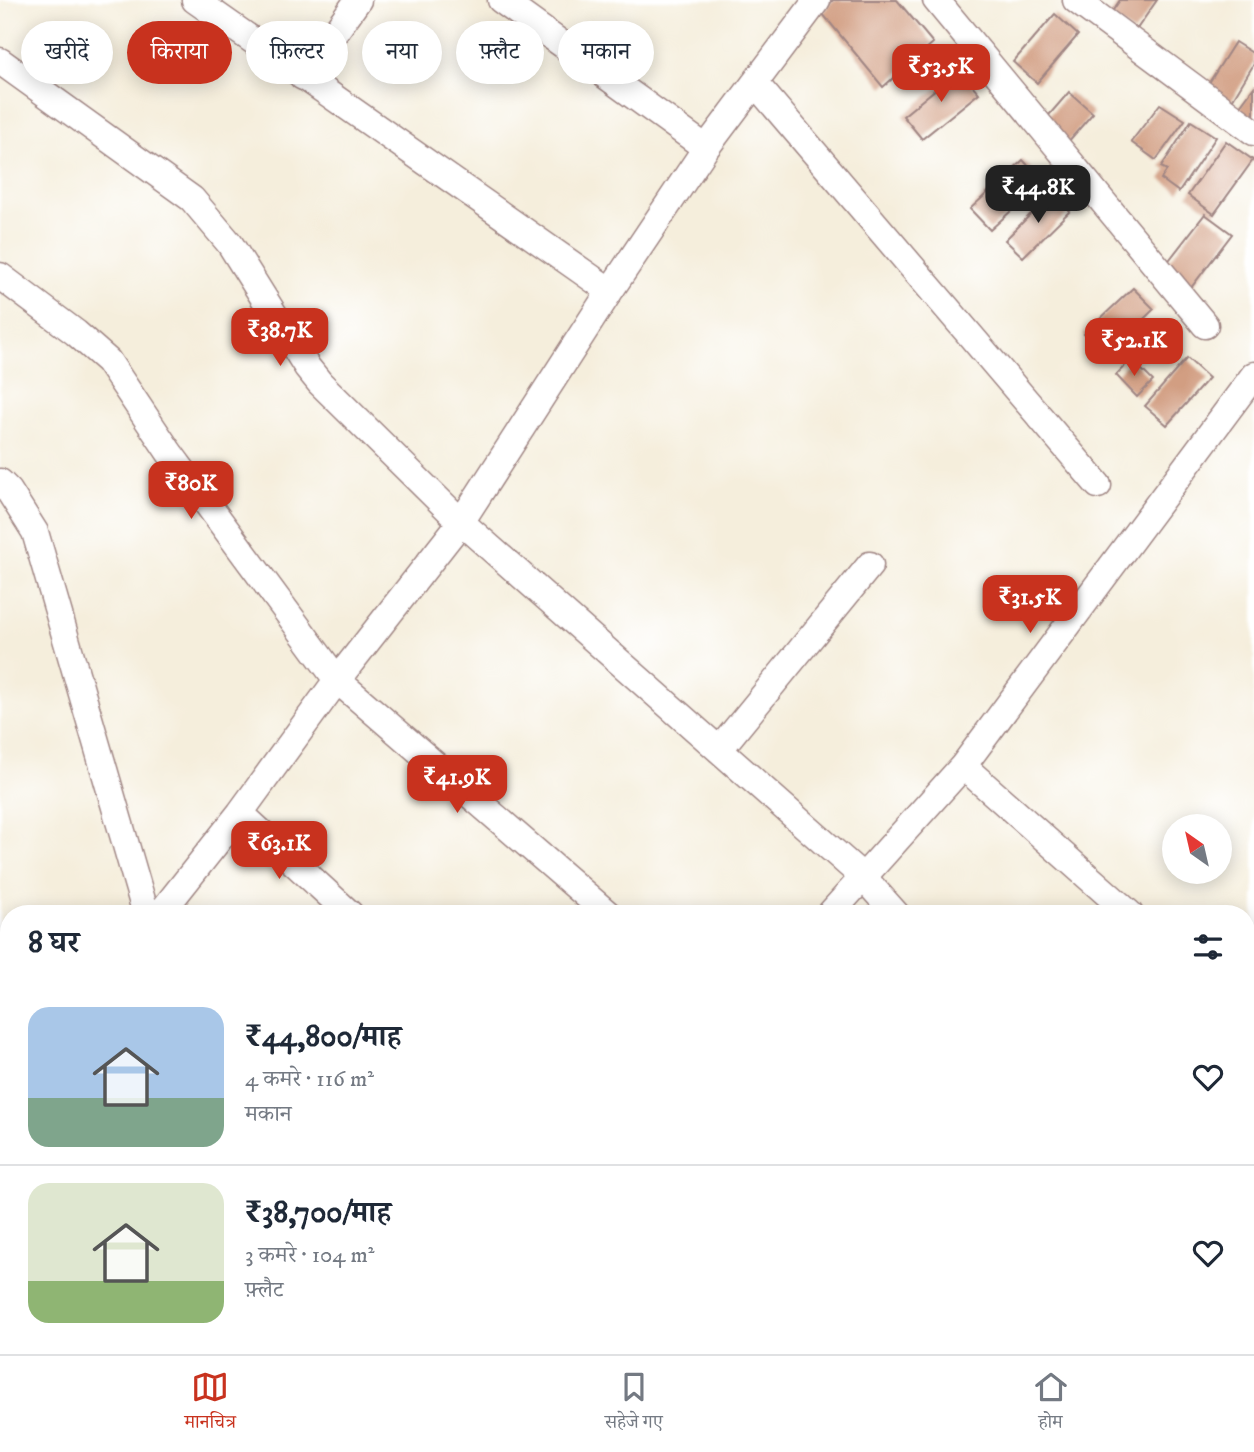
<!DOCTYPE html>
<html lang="hi">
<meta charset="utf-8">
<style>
:root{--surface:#fff;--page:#f6f6f7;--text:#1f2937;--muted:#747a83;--line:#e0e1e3;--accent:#c8321e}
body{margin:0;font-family:"IM FELL DW Pica","Noto Serif Devanagari",serif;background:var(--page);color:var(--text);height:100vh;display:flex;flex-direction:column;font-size:26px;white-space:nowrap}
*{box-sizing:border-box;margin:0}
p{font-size:23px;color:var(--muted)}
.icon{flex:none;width:38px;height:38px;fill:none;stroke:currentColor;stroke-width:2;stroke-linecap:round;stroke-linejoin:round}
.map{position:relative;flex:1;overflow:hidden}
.drawer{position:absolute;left:0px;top:905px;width:1255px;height:450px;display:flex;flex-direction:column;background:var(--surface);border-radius:28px 28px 0 0;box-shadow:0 4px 18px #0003}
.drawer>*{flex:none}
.top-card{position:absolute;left:21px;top:21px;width:700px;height:63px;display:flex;gap:14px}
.needle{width:46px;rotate:326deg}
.controls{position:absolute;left:1162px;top:814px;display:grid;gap:14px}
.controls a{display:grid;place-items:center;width:70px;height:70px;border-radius:50%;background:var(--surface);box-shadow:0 4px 18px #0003;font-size:35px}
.price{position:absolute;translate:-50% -60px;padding:0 16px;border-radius:14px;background:var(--accent);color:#fff;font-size:23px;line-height:46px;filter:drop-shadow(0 2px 4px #0008)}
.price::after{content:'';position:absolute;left:50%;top:42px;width:21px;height:16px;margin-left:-10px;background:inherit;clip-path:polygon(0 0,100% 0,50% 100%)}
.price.current{background:#222;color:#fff}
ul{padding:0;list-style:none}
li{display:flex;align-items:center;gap:21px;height:175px;padding:0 28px}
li+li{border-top:2px solid var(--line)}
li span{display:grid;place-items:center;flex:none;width:196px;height:140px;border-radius:21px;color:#555}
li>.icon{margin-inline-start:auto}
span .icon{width:84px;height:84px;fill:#fffc;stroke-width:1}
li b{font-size:30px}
h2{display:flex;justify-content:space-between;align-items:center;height:84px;padding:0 28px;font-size:30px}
.tag{padding:0 24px;border-radius:32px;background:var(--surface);box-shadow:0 4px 18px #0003;font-size:24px;line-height:63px}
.tag.current{background:var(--accent);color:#fff}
.dock{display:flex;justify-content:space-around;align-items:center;height:98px;border-top:2px solid var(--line);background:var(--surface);font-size:19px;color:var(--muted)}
.dock a{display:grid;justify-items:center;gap:4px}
.dock .current{color:var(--accent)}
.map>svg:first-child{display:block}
</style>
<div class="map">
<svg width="1254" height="1354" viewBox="0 0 1254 1354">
<rect width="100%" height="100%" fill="#fff"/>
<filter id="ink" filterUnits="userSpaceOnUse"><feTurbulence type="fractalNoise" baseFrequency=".0143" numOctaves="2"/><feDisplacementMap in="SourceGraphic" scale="14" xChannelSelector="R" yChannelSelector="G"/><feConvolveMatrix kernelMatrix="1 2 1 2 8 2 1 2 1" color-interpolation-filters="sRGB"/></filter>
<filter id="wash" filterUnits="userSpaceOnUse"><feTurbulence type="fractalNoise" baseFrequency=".00686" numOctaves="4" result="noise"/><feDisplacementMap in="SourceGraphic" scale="28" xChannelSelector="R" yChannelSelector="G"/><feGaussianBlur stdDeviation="1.57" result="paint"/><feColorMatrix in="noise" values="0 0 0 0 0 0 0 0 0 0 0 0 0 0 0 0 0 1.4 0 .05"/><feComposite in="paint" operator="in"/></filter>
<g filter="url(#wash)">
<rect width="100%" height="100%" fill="#f5eedc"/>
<g id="blocks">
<path fill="#d29e82" d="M833,0h64l36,43 -50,44 -61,-74z
M1120,0h37l-23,33 -25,-17z
M1055,14l23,21 -41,48 -24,-21z
M1235,42l19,12v10l-23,38 -24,-16z
M959,70l20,23 -57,46 -19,-23z
M1254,87v36l-17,-13z
M1069,92l24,21 -26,30 -24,-21z
M1160,104l25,16 -29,40 -25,-18z
M1191,121l25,16 -37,55 -18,-13 6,-9 -6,-3z
M1226,141l27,19 -39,54 -26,-19z
M1023,160l20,22 -53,48 -20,-21z
M1052,193l18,18 -47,46 -18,-17z
M1205,214l27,20 -42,55 -27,-21z
M1133,288l21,21 -48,47 -22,-22z
M1187,358l22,20 -42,47 -22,-19z
M1131,359l22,22 -16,16 -21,-22z"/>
</g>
</g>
<g filter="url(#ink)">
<use href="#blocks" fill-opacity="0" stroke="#a08684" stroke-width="2"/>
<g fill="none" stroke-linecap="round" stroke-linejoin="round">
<g stroke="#a08684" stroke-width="29">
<path id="minor" d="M195,0l415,291
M501,0l205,148
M936,0l269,325
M1076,0l178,132
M0,61l192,138 38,45 77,123 13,16 141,139 402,355 33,37
M303,77l55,-77
M755,83l343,402
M0,276l76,57 32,28 61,91 168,228 271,234
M0,482l9,9 26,41 111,382
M719,750l151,-185
M963,766l167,148
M240,813l110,101
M160,914l80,-101 97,-133 124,-158 149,-231 96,-143 111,-148
M830,914l133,-148 291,-391
M1246,1007l8,5
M0,1123l9,-9
M1246,1160l8,-6
M212,1346l8,8
M836,1346l10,8
M1212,1346l9,8
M452,1354l8,-8
M1062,1354l8,-8
M1172,1354l2,-8"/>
</g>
<use href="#minor" stroke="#fff" stroke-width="26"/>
</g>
</g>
</svg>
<div class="controls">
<a><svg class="needle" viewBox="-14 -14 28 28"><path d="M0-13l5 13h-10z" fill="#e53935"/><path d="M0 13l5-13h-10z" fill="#747a83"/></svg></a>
</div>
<b class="price" style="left:941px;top:104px">₹53.5K</b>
<b class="price current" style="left:1038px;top:225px">₹44.8K</b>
<b class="price" style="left:280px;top:368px">₹38.7K</b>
<b class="price" style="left:1134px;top:378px">₹52.1K</b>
<b class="price" style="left:191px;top:521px">₹80K</b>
<b class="price" style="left:1030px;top:635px">₹31.5K</b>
<b class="price" style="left:457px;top:815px">₹41.9K</b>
<b class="price" style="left:279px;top:881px">₹63.1K</b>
<div class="top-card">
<a class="tag">खरीदें</a>
<a class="tag current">किराया</a>
<a class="tag">फ़िल्टर</a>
<a class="tag">नया</a>
<a class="tag">फ़्लैट</a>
<a class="tag">मकान</a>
</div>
<section class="drawer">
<h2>8 घर<svg class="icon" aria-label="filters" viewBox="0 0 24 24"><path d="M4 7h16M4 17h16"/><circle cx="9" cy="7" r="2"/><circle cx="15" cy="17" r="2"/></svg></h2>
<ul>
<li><span style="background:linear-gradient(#a9c7e8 65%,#7fa58c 0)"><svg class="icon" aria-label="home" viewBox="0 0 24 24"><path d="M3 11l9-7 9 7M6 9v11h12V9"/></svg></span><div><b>₹44,800/माह</b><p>4 कमरे · 116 m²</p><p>मकान</p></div><svg class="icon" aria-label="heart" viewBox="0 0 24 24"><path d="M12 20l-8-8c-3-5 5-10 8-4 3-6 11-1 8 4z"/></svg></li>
<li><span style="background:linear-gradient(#dfe7d0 70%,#8fb573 0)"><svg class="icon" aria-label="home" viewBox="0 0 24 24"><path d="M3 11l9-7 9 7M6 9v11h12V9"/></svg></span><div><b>₹38,700/माह</b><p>3 कमरे · 104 m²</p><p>फ़्लैट</p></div><svg class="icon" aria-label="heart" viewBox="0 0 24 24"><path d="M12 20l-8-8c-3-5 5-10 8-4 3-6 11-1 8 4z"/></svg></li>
</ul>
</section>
</div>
<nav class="dock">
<a class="current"><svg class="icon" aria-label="map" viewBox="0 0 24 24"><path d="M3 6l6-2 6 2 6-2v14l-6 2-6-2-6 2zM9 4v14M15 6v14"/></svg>मानचित्र</a>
<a><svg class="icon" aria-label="saved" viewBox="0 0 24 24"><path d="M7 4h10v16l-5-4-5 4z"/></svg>सहेजे गए</a>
<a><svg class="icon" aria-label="home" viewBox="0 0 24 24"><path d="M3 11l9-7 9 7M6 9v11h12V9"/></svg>होम</a>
</nav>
